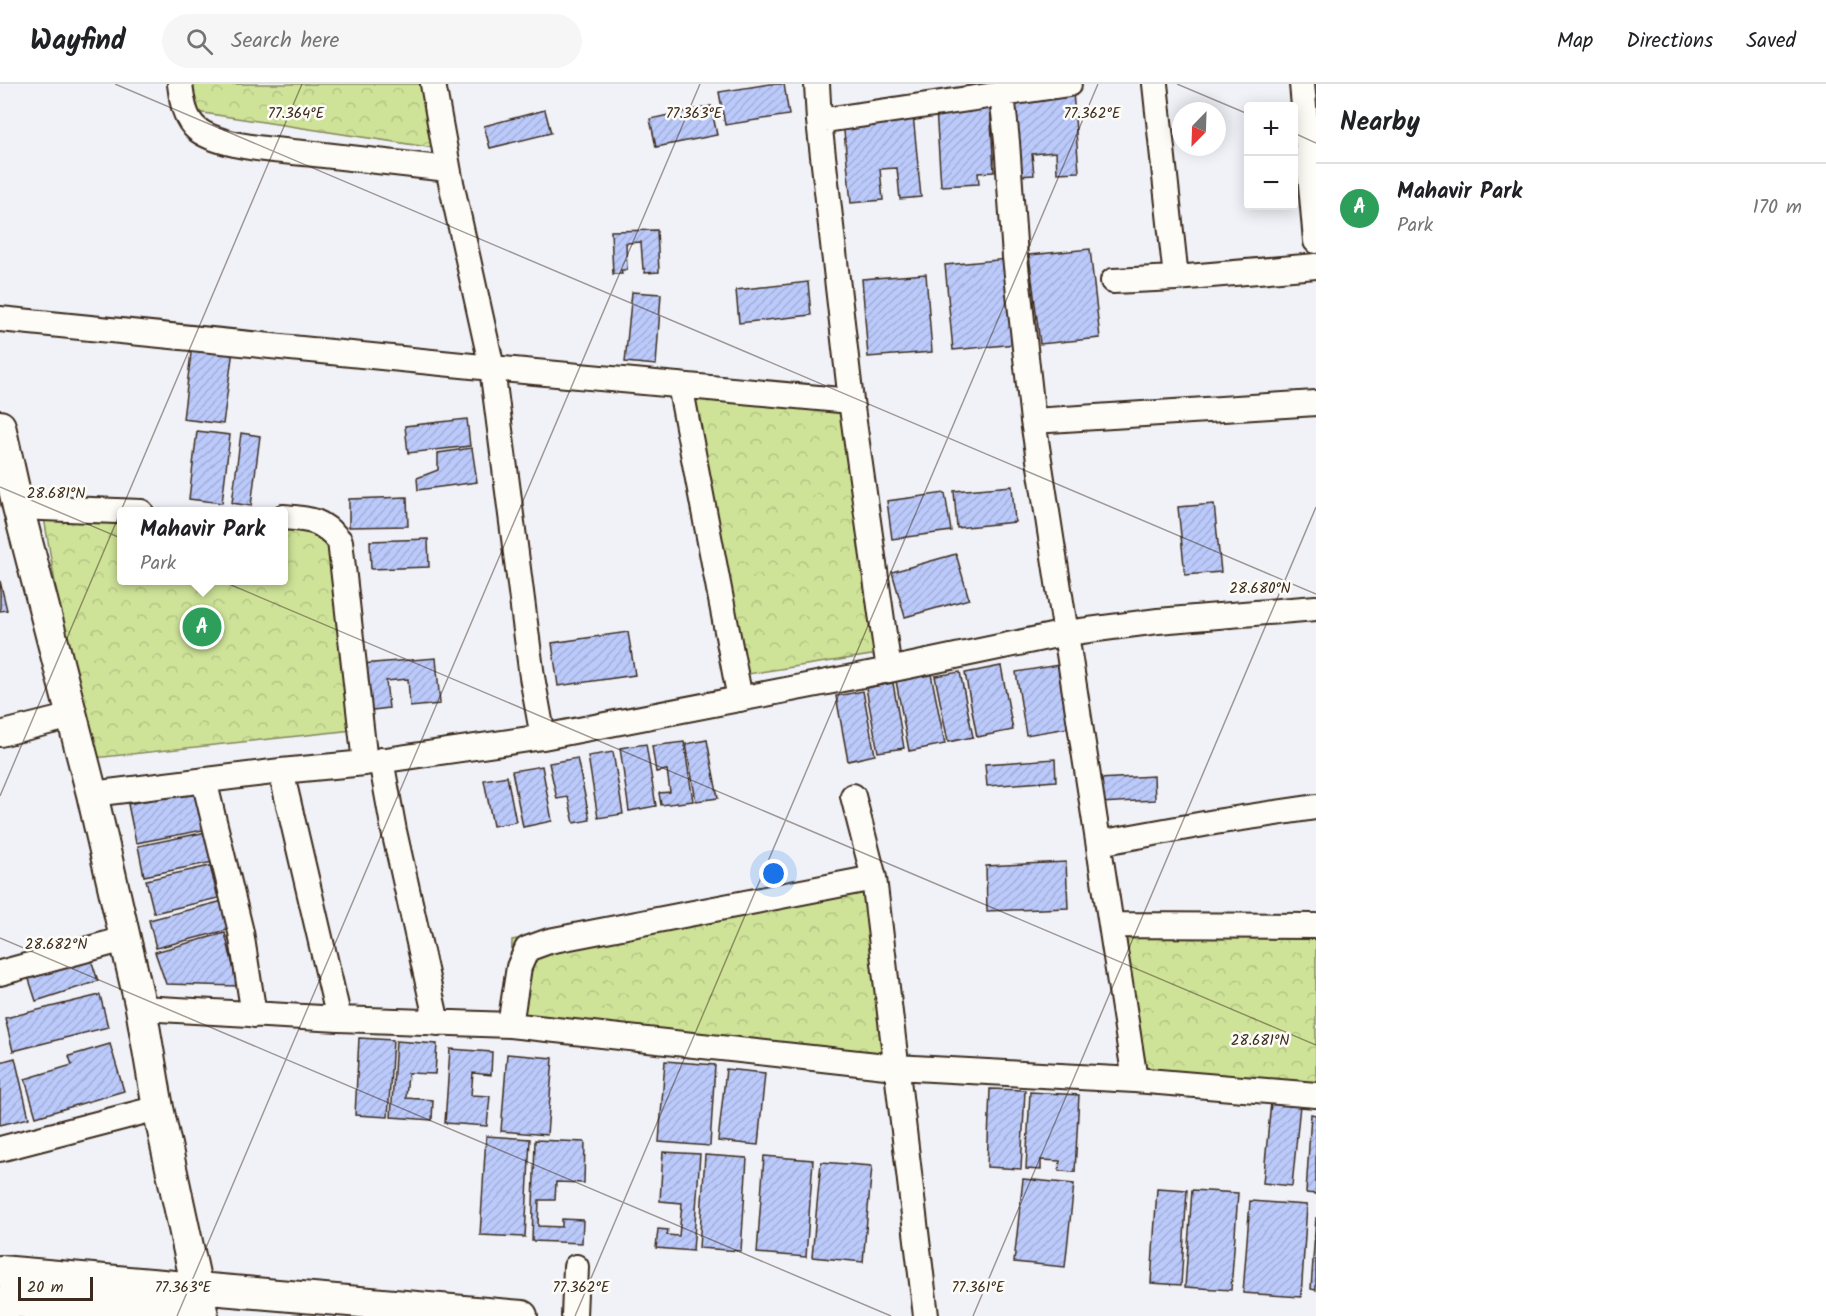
<!DOCTYPE html>
<meta charset="utf-8">
<style>
:root{--surface:#fff;--page:#f6f6f6;--text:#202124;--muted:#757577;--line:#e0e0e0;--accent:#3b2a1e}
body{margin:0;font-family:Kalam,sans-serif;background:var(--page);color:var(--text)}
.controls{position:absolute;right:18px;top:18px;display:grid;overflow:hidden;border-radius:6px;box-shadow:0 3px 15px #0003}
.controls button{width:54px;height:54px;display:grid;place-items:center;padding:0;border:0;border-bottom:2px solid var(--line);background:var(--surface);color:var(--text);font:30px sans-serif}
.compass{position:absolute;left:1172px;top:18px;width:54px;height:54px;border-radius:50%;background:var(--surface);box-shadow:0 3px 15px #0003;rotate:203deg}
.scale{position:absolute;left:18px;bottom:15px;width:75px;box-sizing:border-box;padding-left:6px;border:3px solid #3b2a1e;border-top:0;font-size:16px;line-height:21px;white-space:nowrap;color:#3b2a1e;-webkit-text-stroke:4px #fdfcf7;paint-order:stroke}
.you{position:absolute;left:774px;top:790px;width:21px;height:21px;margin:-15px;border:4px solid #fff;border-radius:50%;background:#1a73e8;box-shadow:0 0 0 9px #1a73e833}
.badge{display:grid;place-items:center;width:39px;height:39px;border-radius:50%;background:var(--accent);color:#fff;font-size:20px;font-weight:700}
.pin{position:absolute;translate:-50% -50%;border:3px solid #fff;box-shadow:0 2px 6px #0006}
.popup{position:absolute;left:117px;top:423px;width:171px;height:78px;box-sizing:border-box;display:grid;place-content:center;border-radius:6px;background:var(--surface);filter:drop-shadow(0 2px 4px #0005);font-size:20px;white-space:nowrap;color:var(--muted)}
.popup b{font-size:22px;color:var(--text)}
.popup::after{content:'';position:absolute;left:50%;top:100%;margin-left:-12px;border:12px solid transparent;border-top-color:var(--surface)}
.list{margin:0;padding:0;list-style:none}
h2{display:flex;justify-content:space-between;align-items:center;height:78px;margin:0;padding:0 24px;font-size:26px}
h2 small{font-size:20px;font-weight:400;color:var(--muted)}
.list li{display:grid;grid-template-columns:39px 1fr auto;gap:18px;align-items:center;box-sizing:border-box;height:90px;padding:0 24px;border-top:2px solid var(--line)}
.list b{display:block;font-size:22px;white-space:nowrap}
.list p{margin:0;font-size:20px;white-space:nowrap;color:var(--muted)}
.list em{font-size:20px;font-style:normal;color:var(--muted)}
.icon{flex:none;width:33px;height:33px;fill:none;stroke:currentColor;stroke-width:2;stroke-linecap:round;stroke-linejoin:round}
.map{position:relative;flex:none;width:1316px;height:1232px;overflow:hidden}
header{display:flex;align-items:center;gap:36px;box-sizing:border-box;height:84px;padding:0 30px;background:var(--surface);border-bottom:2px solid var(--line)}
header strong{font-size:28px}
nav{display:flex;gap:33px;margin-inline-start:auto;font-size:21px}
.search{width:420px;height:54px;background:var(--page);display:flex;align-items:center;gap:15px;box-sizing:border-box;padding:0 21px;border-radius:33px;color:var(--muted);font-size:22px}
main{display:flex}
aside{flex:1;background:var(--surface)}
.map>svg:first-child{display:block}
.forest{fill:url(#forest-crowns);stroke:#84865b;stroke-width:1.5}
.building{fill:url(#building-hatch);stroke:#3b2a1e;stroke-width:1.5}
.lines{fill:none;stroke-linecap:round;stroke-linejoin:round}
.minor-casing{stroke:#3b2a1e;stroke-width:28}
.tertiary-casing{stroke:#3b2a1e;stroke-width:34}
.minor{stroke:#fdfcf7;stroke-width:24}
.tertiary{stroke:#fdfcf7;stroke-width:30}
.ticks{fill:none;stroke:#3b2a1e;stroke-width:1.5;stroke-opacity:0.45}
.ticks-label{font-size:15px;text-anchor:middle;fill:#3b2a1e;stroke:#fdfcf7;stroke-width:5;stroke-linejoin:round;paint-order:stroke}
</style>
<header>
<strong>Wayfind</strong>
<div class="search"><svg class="icon" aria-label="search" viewBox="0 0 24 24"><circle cx="10" cy="10" r="6"/><path d="M15 15l6 6"/></svg>Search here</div>
<nav><a>Map</a><a>Directions</a><a>Saved</a></nav>
</header>
<main>
<div class="map">
<svg width="1316" height="1232" viewBox="0 0 1316 1232">
<defs>
<pattern id="forest-crowns" width="20" height="18" patternUnits="userSpaceOnUse" patternTransform="scale(1.5)"><rect width="20" height="18" fill="#cee398"/><path d="M2 6a3 3 0 1 1 6 0M12 15a3 3 0 1 1 6 0" fill="none" stroke="#b2c383"/></pattern>
<pattern id="building-hatch" width="6" height="6" patternUnits="userSpaceOnUse" patternTransform="scale(1.5)"><rect width="6" height="6" fill="#bbcafb"/><path d="M-1 1l2-2M0 6l6-6M5 7l2-2" fill="none" stroke="#a2aed7"/></pattern>
</defs>
<rect width="100%" height="100%" fill="#f0f2f8"/>
<filter id="ink" filterUnits="userSpaceOnUse"><feTurbulence type="fractalNoise" baseFrequency=".0167" numOctaves="2"/><feDisplacementMap in="SourceGraphic" scale="12" xChannelSelector="R" yChannelSelector="G"/><feConvolveMatrix kernelMatrix="1 2 1 2 8 2 1 2 1" color-interpolation-filters="sRGB"/></filter>
<g filter="url(#ink)">
<path class="forest" d="M175,0h252l14,65 -264,-40z
M679,311l164,16 35,243 -150,23z
M41,416l140,11 -60,1v68h162v-60l48,4 22,206 -268,29z
M874,794l21,189 -385,-42 2,-85z
M1316,846v154l-180,-12 -23,-138z"/>
<path class="building" d="M770,0h14l5,31 -64,10 -6,-33z
M1073,7l6,81 -22,1 -1,-21 -24,2 2,21 -15,1 -6,-80z
M990,21l4,67 -16,1 1,11 -38,2 -5,-77z
M711,22l6,29 -61,12 -6,-28z
M545,26l6,23 -61,15 -6,-22z
M913,30l8,83 -21,2 -3,-31 -17,1 3,31 -32,3 -8,-82z
M657,146l2,42 -14,1v-4h-2l-2,-27 -15,1 1,27h-6l1,4h-9l-2,-43z
M1090,165l10,89 -60,6 -11,-89z
M1008,175l8,85 -63,6 -8,-85z
M926,190l6,78 -64,5 -6,-78z
M808,198l3,33 -72,8 -3,-33z
M632,208l29,2 -5,71 -31,-3z
M192,261l41,5 -10,74 -40,-5z
M467,335l3,27 -62,7 -3,-27z
M197,347l33,4 -8,68 -33,-4z
M241,349l19,3 -9,70 -19,-3z
M472,364l5,34 -59,8 -1,-12 21,-8v-17z
M1012,402l3,36 -58,6 -3,-37z
M945,409l6,38 -59,8 -5,-38z
M407,413l1,29 -59,1v-28z
M1214,420l7,68 -36,3 -7,-68z
M428,455l1,28 -58,2 -1,-28z
M956,470l13,45 -64,18 -13,-45z
M0,497l7,29 -7,1z
M628,548l7,43 -77,11 -6,-43z
M436,574l4,46 -30,3 -2,-28 -22,2 3,27 -24,3 -4,-47z
M1058,581l10,63 -42,7 -10,-63z
M1001,582l12,64 -36,7 -12,-64z
M960,588l13,65 -25,5 -13,-66z
M931,590l14,70 -36,7 -13,-70z
M893,599l11,65 -26,4 -12,-64z
M863,607l12,64 -27,6 -12,-65z
M707,656l11,58 -22,3 -10,-57z
M684,658l9,59 -32,4 -2,-12 11,-1 -3,-22 -11,2 -4,-26z
M646,660l10,62 -27,5 -9,-63z
M613,668l10,62 -25,4 -10,-62z
M577,674l13,62 -16,3 -6,-26 -11,2 -8,-36z
M1055,675l1,22 -69,5 -2,-22z
M542,682l10,55 -29,6 -11,-56z
M507,692l9,46 -23,4 -9,-46z
M1154,692l1,24 -55,3 -2,-24z
M201,706l7,39 -72,14 -8,-39z
M207,748l6,30 -69,14 -6,-30z
M1066,778l2,46 -81,3 -1,-45z
M210,782l8,32 -64,15 -8,-33z
M223,817l8,28 -75,19 -7,-28z
M225,849l13,53 -72,-2 -11,-32z
M88,866l10,31 -62,20 -10,-31z
M100,911l8,32 -95,24 -8,-33z
M359,954l34,2 -5,77 -33,-2z
M396,957l41,3 -2,30 -27,-1 -2,25 27,2 -1,20 -41,-3z
M110,960l14,47 -88,26 -11,-38 47,-14 -3,-9z
M450,965l42,3 -1,23 -18,-2 -2,22 19,1 -3,30 -42,-3z
M507,970l46,4 -6,77 -46,-4z
M15,974l14,60 -29,7v-63z
M665,977l50,4 -5,81 -51,-4z
M726,985l39,4 -7,72 -40,-4z
M990,1005l35,1 -4,79 -34,-2z
M1030,1008l49,3 -4,77 -16,-1 1,-10 -19,-1v10l-15,-1z
M1271,1018l29,3 -8,81 -29,-3z
M1311,1030l5,1v79l-10,-1z
M486,1052l44,3 -5,98 -45,-2z
M535,1056l50,2 -1,41 -28,-1 -1,18h-16l-1,26 24,1v-8l21,1 -1,23 -50,-2z
M663,1068l37,2 -7,97 -37,-3 2,-19 10,1 -1,5 12,1 3,-33 -22,-2z
M705,1071l42,3 -6,93 -42,-3z
M764,1072l49,4 -7,97 -49,-4z
M821,1078l51,4 -9,96 -51,-5z
M1023,1095l51,5 -9,83 -51,-5z
M1157,1104l30,2 -6,95 -30,-2z
M1192,1106l46,3 -7,97 -46,-3z
M1250,1117l57,4 -6,92 -58,-4z
M1316,1133v73l-5,-1z"/>
<g class="lines">
<defs>
<path id="minor" d="M180,0c2,16 4,35 18,46 24,18 87,21 117,24 45,5 89,10 133,15
M433,0l17,94 42,190 40,309 11,60
M817,0l2,37 32,280 38,269
M1155,0l21,194
M1302,0l14,157
M1002,9l5,49 8,115 18,164 102,659
M819,37l250,-37
M1113,197l63,-3 140,-12
M0,235l492,49 359,33
M680,301l60,314
M1033,337l283,-18
M18,423l123,5
M283,433c27,2 38,2 57,24l25,222
M0,650l72,-18
M381,676l13,71 43,192
M281,687l58,248
M204,696l37,152 13,83
M92,710l189,-23 84,-8 178,-26 346,-67 177,-37 92,-12 158,-13
M853,712l21,82 52,438
M1099,759l116,-21 101,-15
M1112,841l204,1
M0,889l125,-34
M141,924l198,11 171,6 385,42 240,13 181,15
M510,941l9,-58 8,-18 22,-8 325,-63
M0,1065l158,-41
M574,1232l2,-49"/>
<path id="tertiary" d="M0,342l18,81 74,287 49,214 17,100 45,208
M0,1187l522,45
M0,1217l194,15"/>
</defs>
<use href="#minor" class="minor-casing"/>
<use href="#tertiary" class="tertiary-casing"/>
<use href="#minor" class="minor"/>
<use href="#tertiary" class="tertiary"/>
</g>
</g>
<path class="ticks" d="M115,0l1201,510M1177,0l71,30M1294,49l22,10M0,403l1316,558M0,712l302,-712M0,854l891,378M177,1232l523,-1232M575,1232l523,-1232M973,1232l343,-809"/>
<g class="ticks-label">
<text x="694" y="34">77.363°E</text>
<text x="1092" y="34">77.362°E</text>
<text x="296" y="34">77.364°E</text>
<text x="56" y="414">28.681°N</text>
<text x="1260" y="509">28.680°N</text>
<text x="56" y="865">28.682°N</text>
<text x="1260" y="961">28.681°N</text>
<text x="183" y="1208">77.363°E</text>
<text x="581" y="1208">77.362°E</text>
<text x="978" y="1208">77.361°E</text>
</g>
</svg>
<div class="controls">
<button>+</button>
<button>−</button>
</div>
<svg class="compass" viewBox="-18 -18 36 36"><path d="M0-13l5 13h-10z" fill="#e53935"/><path d="M0 13l5-13h-10z" fill="#757577"/></svg>
<div class="scale">20 m</div>
<div class="you"></div>
<div class="pin badge" style="left:202px;top:543px;background:#2e9e5b">A</div>
<div class="popup"><b>Mahavir Park</b>Park</div>
</div>
<aside>
<h2>Nearby<small></small></h2>
<ul class="list">
<li><span class="badge" style="background:#2e9e5b">A</span><div><b>Mahavir Park</b><p>Park</p></div><em>170 m</em></li>
</ul>
</aside>
</main>
